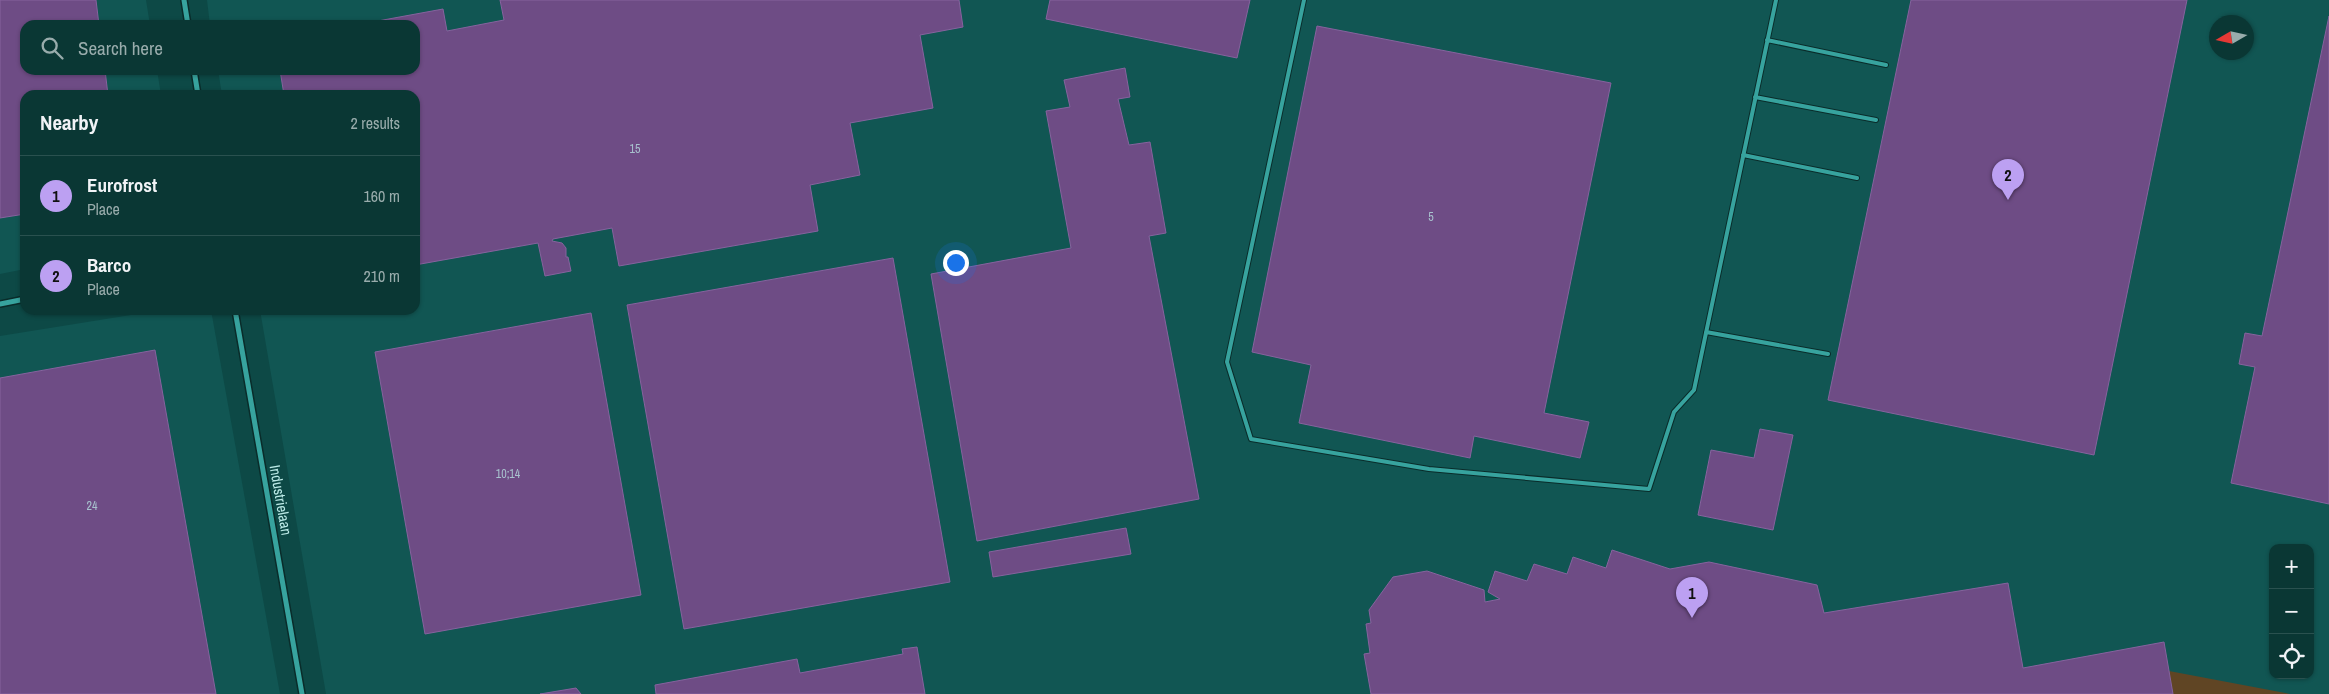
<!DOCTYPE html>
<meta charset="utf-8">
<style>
:root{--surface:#0a3734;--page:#133f3c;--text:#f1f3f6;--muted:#99acac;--line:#2a514f;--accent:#bca0f2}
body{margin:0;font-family:"Archivo Narrow",sans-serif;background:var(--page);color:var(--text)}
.controls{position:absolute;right:15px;bottom:15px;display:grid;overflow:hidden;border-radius:10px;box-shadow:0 1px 4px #0004}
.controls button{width:45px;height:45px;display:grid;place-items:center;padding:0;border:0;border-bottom:1px solid var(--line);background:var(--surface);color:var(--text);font:25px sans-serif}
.compass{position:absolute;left:2209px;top:15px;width:45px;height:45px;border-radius:50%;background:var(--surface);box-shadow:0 1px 4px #0004;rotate:261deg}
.you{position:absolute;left:955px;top:262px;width:18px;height:18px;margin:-12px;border:4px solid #fff;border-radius:50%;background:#1a73e8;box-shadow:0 0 0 8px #1a73e833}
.badge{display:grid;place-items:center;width:32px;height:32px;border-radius:50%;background:var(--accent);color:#111;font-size:16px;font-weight:700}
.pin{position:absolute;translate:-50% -41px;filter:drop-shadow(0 1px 2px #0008)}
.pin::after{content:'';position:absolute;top:26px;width:18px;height:15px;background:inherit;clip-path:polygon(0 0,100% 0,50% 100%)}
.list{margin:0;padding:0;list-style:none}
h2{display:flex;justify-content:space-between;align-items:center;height:65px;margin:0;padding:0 20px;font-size:21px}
h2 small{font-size:16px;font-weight:400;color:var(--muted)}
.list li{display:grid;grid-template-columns:32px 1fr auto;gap:15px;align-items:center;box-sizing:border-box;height:80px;padding:0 20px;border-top:1px solid var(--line)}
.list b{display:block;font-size:19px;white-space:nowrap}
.list p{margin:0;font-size:16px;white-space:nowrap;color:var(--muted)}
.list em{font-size:16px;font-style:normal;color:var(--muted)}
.icon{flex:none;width:28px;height:28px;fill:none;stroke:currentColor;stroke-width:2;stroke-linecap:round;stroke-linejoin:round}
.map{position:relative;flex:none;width:2329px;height:694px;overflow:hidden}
.search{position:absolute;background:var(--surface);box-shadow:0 1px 4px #0004;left:20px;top:20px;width:400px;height:55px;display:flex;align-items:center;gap:12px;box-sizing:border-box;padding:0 18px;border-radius:15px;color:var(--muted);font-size:19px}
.panel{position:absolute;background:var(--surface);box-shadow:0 1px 4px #0004;left:20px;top:90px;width:400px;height:225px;border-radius:15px}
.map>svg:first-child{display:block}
.built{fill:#115653;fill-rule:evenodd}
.green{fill:#604524}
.building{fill:#6e4c85;stroke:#86639e}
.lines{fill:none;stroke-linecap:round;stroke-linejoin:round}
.service-casing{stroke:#0a2c2a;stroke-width:6}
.minor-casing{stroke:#0a2c2a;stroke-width:8}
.service{stroke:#37a39e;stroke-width:4}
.minor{stroke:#37a39e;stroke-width:5}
.labels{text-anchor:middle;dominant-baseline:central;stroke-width:4.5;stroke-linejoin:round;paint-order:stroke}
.number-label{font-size:12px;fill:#a8c2ce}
.street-label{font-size:15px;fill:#bbe9e6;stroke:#0d4946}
</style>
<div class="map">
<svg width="2329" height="694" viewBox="0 0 2329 694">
<rect width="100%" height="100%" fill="#0d4946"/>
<path class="built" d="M0,0h146l4,25h-125v45h132l4,25h-136v174l-25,5z
M207,0h2122v694h-2003l-66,-384h155v-215h-193l-4,-25h197v-45h-205zM2216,22h30v30h-30zM2273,548h37v127h-37z
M162,310h49l69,384h-280v-358z"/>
<path class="green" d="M2169,671l121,23h-117z"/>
<path class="building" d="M0,0h96l3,25h-74v45h80l3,25h-83v119l-25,4z
M500,0h459l4,27 -43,8 13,73 -83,15 10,52 -50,10 8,46 -199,35 -7,-38 -59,11 -1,2 10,2 4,5v9h2l3,14 -26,5 -7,-33 -123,22v-170h-131l-4,-25h135v-45h-59l87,-16 4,22 57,-11z
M1050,0h200l-13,58 -191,-39z
M1911,0h276l-93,455 -266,-55z
M2329,16v488l-98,-21 24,-116 -16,-3 6,-31 17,3z
M1317,26l294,57 -67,330 45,9 -9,36 -106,-22 -4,22 -171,-35 12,-58 -59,-13z
M1125,68l5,29 -12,2 11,46 21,-3 16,91 -17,3 50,263 -222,42 -46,-267 140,-26 -25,-137 24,-4 -6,-27z
M893,258l57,324 -266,47 -57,-324z
M591,313l50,282 -216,39 -50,-282z
M155,350l61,344h-216v-316z
M1760,429l33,6 -20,95 -75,-15 13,-65 43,8z
M1126,528l5,26 -138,23 -4,-25z
M1612,550l58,19 39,-7 108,23 7,28 184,-30 15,85 141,-26 9,52h-802l-7,-40 6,-1 -4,-29 5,-1 -2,-13 24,-33 34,-6 57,19 1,12 15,-3 -12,-7 7,-21 32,10 7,-17 33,10 6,-17 33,11z
M917,647l8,47h-269l-1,-9 142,-26 3,14 103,-19 -1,-5z
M576,688l5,6h-41z"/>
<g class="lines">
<defs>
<path id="service" d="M1304,0l-77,362 24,77 178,30 220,20 25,-77 20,-22 82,-390
M1767,40l119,25
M1755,97l121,23
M1743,155l114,23
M1706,332l122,22"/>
<path id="minor" d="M184,0l4,25
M194,70l4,25
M0,304l25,-5
M235,310l67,384"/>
</defs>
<use href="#service" class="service-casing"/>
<use href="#minor" class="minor-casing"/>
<use href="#service" class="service"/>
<use href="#minor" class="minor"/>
</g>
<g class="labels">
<g class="number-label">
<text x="635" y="149">15</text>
<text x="1431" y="217">5</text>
<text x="508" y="474">10;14</text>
<text x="92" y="506">24</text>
</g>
<g class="street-label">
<text transform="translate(281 500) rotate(80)">Industrielaan</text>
</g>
</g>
</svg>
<div class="controls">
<button>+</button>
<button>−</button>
<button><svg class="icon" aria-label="locate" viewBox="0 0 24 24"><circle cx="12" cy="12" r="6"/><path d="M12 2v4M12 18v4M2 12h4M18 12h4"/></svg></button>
</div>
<svg class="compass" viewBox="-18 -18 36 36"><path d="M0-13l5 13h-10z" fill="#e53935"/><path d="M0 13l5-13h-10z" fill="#99acac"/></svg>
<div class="you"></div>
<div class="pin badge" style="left:1692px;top:618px">1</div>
<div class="pin badge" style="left:2008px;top:200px">2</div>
<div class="search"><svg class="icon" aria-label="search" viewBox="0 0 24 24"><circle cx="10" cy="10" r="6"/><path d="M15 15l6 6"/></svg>Search here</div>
<section class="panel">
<h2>Nearby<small>2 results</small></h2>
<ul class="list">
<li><span class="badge">1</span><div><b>Eurofrost</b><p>Place</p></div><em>160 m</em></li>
<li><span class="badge">2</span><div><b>Barco</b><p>Place</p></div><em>210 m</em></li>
</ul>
</section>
</div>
